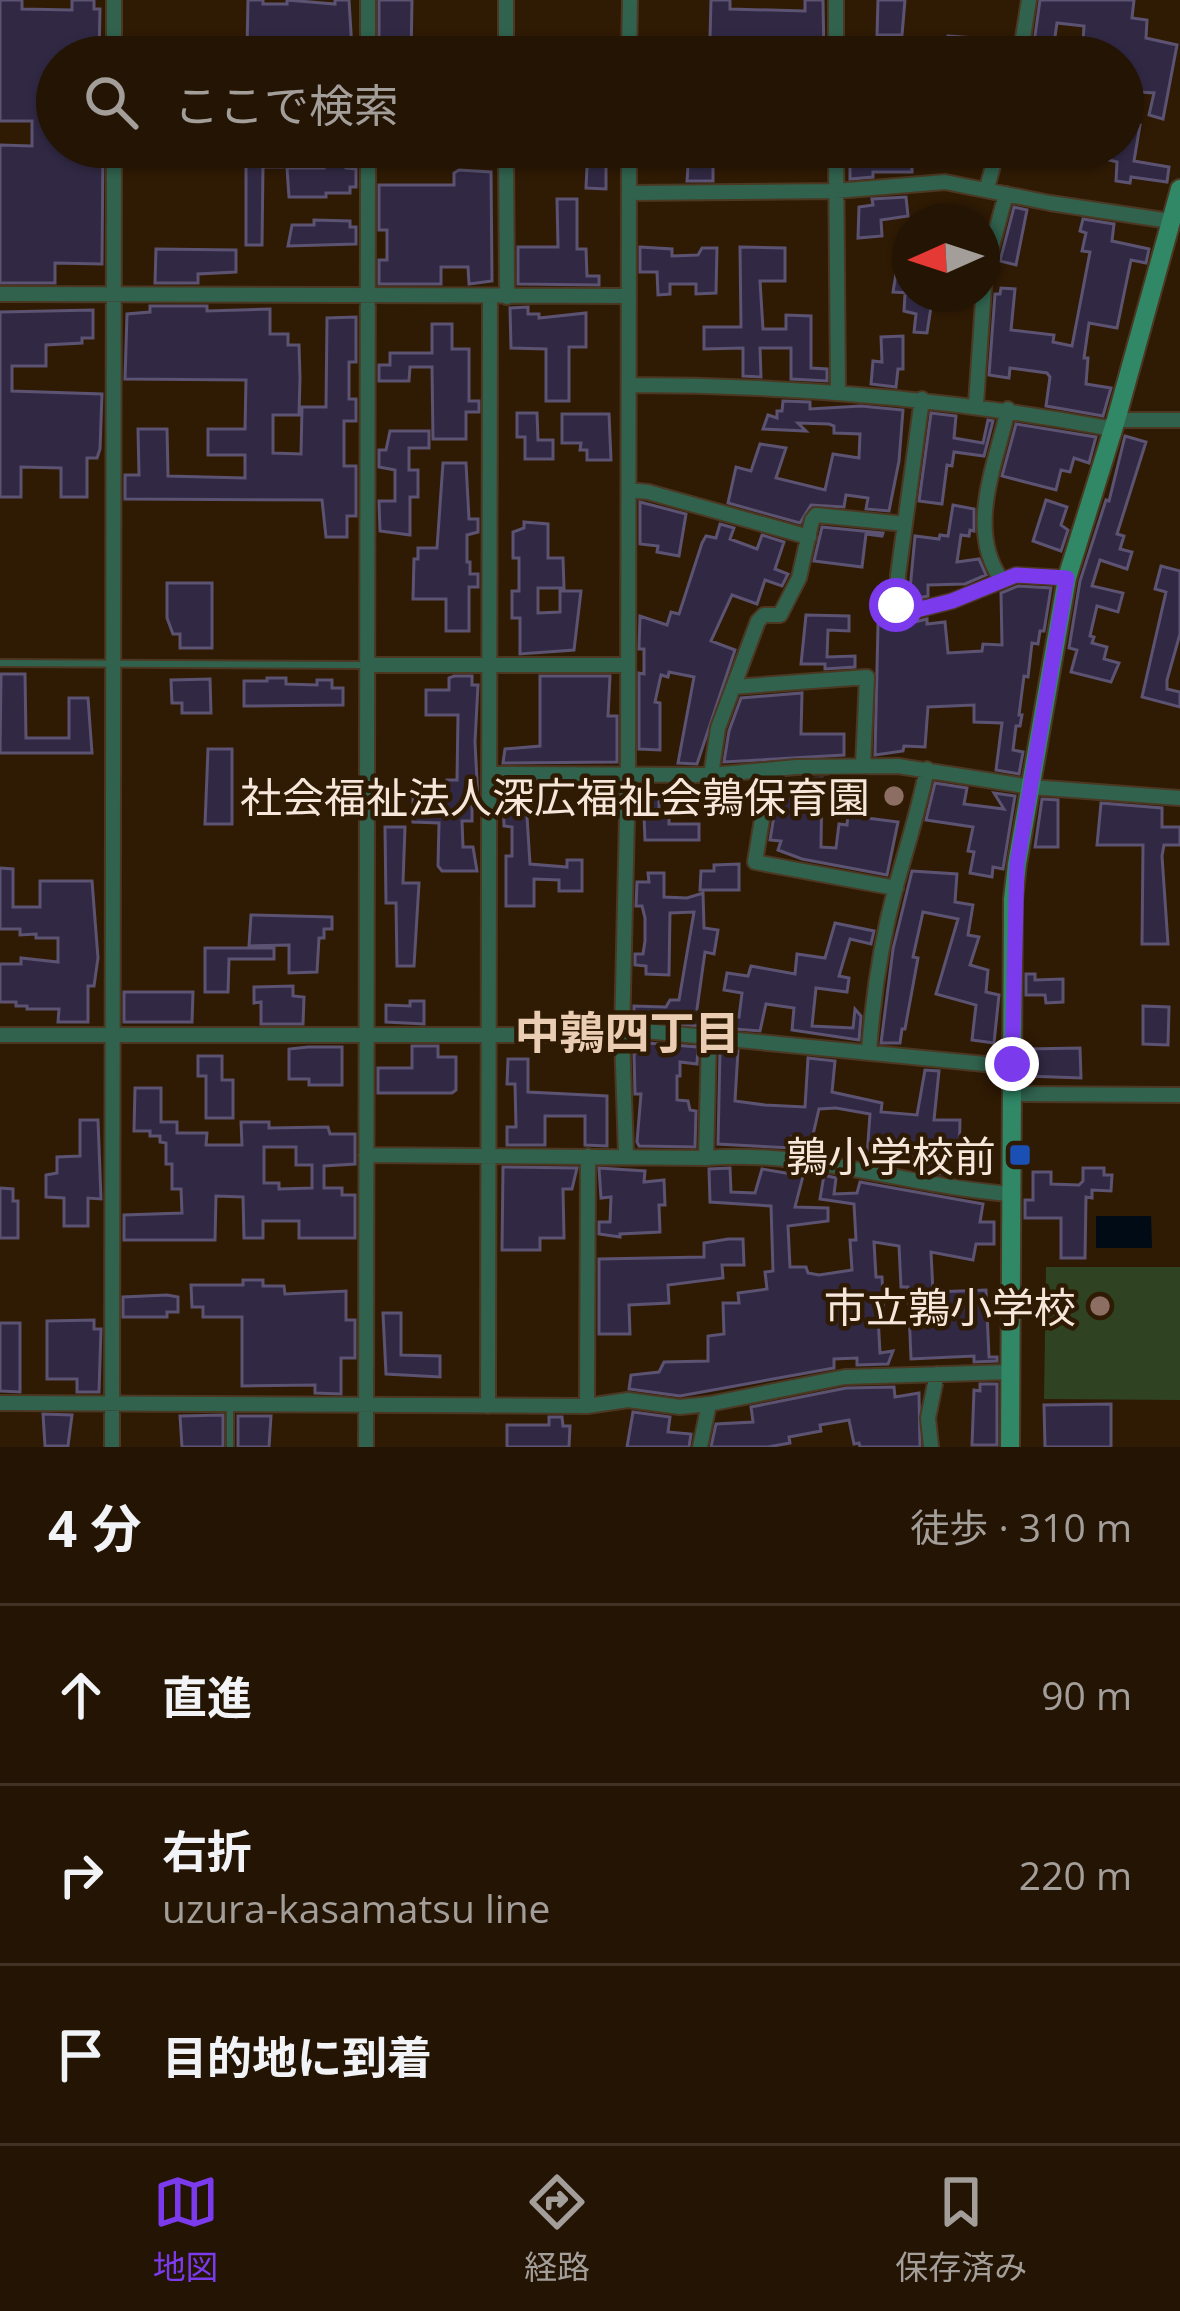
<!DOCTYPE html>
<html lang="ja">
<meta charset="utf-8">
<style>
:root{--surface:#231403;--page:#2b1d0d;--text:#f1f3f6;--muted:#a39e9a;--line:#403325;--accent:#7c3aed}
body{margin:0;font-family:"Open Sans","Noto Sans JP",sans-serif;background:var(--page);color:var(--text)}
.compass{position:absolute;left:892px;top:204px;width:108px;height:108px;border-radius:50%;background:var(--surface);box-shadow:0 3px 9px #0004;rotate:267deg}
.stop{position:absolute;width:36px;height:36px;margin:-27px;border:9px solid #7c3aed;border-radius:50%;background:#fff}
.stop.end{background:#7c3aed;border-color:#fff;box-shadow:0 3px 12px #0008}
.list{margin:0;padding:0;list-style:none}
h2{display:flex;justify-content:space-between;align-items:center;height:156px;margin:0;padding:0 48px;font-size:51px}
h2 small{font-size:39px;font-weight:400;color:var(--muted)}
.list li{display:grid;grid-template-columns:78px 1fr auto;gap:36px;align-items:center;box-sizing:border-box;height:180px;padding:0 48px;border-top:3px solid var(--line)}
.list b{display:block;font-size:45px;white-space:nowrap}
.list p{margin:0;font-size:39px;white-space:nowrap;color:var(--muted)}
.list em{font-size:39px;font-style:normal;color:var(--muted)}
.icon{flex:none;width:66px;height:66px;fill:none;stroke:currentColor;stroke-width:2;stroke-linecap:round;stroke-linejoin:round}
.map{position:relative;flex:none;width:1180px;height:1447px;overflow:hidden}
.search{position:absolute;background:var(--surface);box-shadow:0 3px 9px #0004;left:36px;right:36px;top:36px;height:132px;display:flex;align-items:center;gap:30px;box-sizing:border-box;padding:0 42px;border-radius:66px;color:var(--muted);font-size:45px}
.sheet{height:696px;background:var(--surface)}
nav{display:flex;justify-content:space-around;align-items:center;box-sizing:border-box;height:168px;border-top:3px solid var(--line);background:var(--surface);font-size:33px;color:var(--muted)}
nav a{display:grid;justify-items:center;gap:6px}
nav .on{color:var(--accent)}
.map>svg:first-child{display:block}
.green{fill:#2f4222}
.water{fill:#000b16}
.building{fill:#312944;stroke:#5b5371;stroke-width:3;fill-rule:evenodd}
.lines{fill:none;stroke-linecap:round;stroke-linejoin:round}
.lane-casing{stroke:#4b3722;stroke-width:10}
.street-casing{stroke:#4b3722;stroke-width:18}
.secondary-casing{stroke:#4b3722;stroke-width:22}
.lane{stroke:#30624e;stroke-width:6}
.street{stroke:#30624e;stroke-width:14}
.secondary{stroke:#308867;stroke-width:18}
.route{stroke:#7c3aed;stroke-width:15}
.education-dot{fill:#8d6e63;stroke:#2f1a04;stroke-width:4.5}
.transit-dot{fill:#1a4fb4;stroke:#2f1a04;stroke-width:4.5}
.labels{text-anchor:middle;dominant-baseline:central;stroke-width:9;stroke-linejoin:round;paint-order:stroke}
.poi-label{font-size:42px;fill:#f6e7da;stroke:#2f1a04;text-anchor:end}
.neighbourhood-label{font-size:45px;font-weight:bold;fill:#eacdb3;stroke:#2f1a04}
</style>
<div class="map">
<svg width="1180" height="1447" viewBox="0 0 1180 1447">
<rect width="100%" height="100%" fill="#2f1a04"/>
<path class="green" d="M1046,1267h134v133l-136,-1z"/>
<path class="water" d="M1096,1216h55l1,32h-56z"/>
<path class="building" d="M0,0h22v9l50,1v-10h22v9h6l-1,48h-42l-6,50h5l1,40 46,2 -1,115 -47,-1v20h-55v-138l32,1v-25h-32z
M248,0h15v4h24v-4l48,4v-4h14l3,49 -105,-1z
M379,0h33l-1,57h-17v-10h-15z
M711,0h19v9l75,2v-11h18l1,57h-24v-19h-33l-1,18 -21,1v-18l-35,-1z
M878,0h27l-3,35h-25z
M1040,0h94l-2,18 15,2 -1,18 31,7 -14,74 -14,-4 5,-22 -31,-2v-34h-41l2,-31 -27,-3 -5,34h-20z
M948,36l41,3 -1,16 -43,1z
M1123,122l17,3 -6,36 35,6 -2,15 -36,-5 -1,6 -14,-2 1,-19 -8,-2 2,-13h12z
M246,147h36l1,20h-20l-1,78h-16z
M324,147h22v21l10,1v18h-6v6h-24v4h-37l-2,-29h37z
M588,147h18v42l-20,-1z
M649,147l64,1v33h-26l1,-15h-38z
M850,147h80v17h-18v8h-39v5l-23,2z
M459,170l32,2 1,109 -23,3 -1,-17h-27v17h-62v-24h8v-30h-8v-45h75v-12z
M906,197l2,19 -27,4 1,16 -24,2 1,-31 14,-2 -1,-6z
M557,199h20v50h9l1,27h12v9l-81,-1v-37h40z
M1014,207l13,3 -11,55 -16,-4z
M1083,219l31,5 -2,17 37,8 -3,14 -15,-3 -14,68 -28,-5 -5,35h4l-2,26 25,4 -8,28 -57,-10 4,-29 -3,-4 -37,-5 -1,10 -20,-3 6,-81h5l1,-6 14,1 -4,41 43,5 -1,7 19,4 18,-94 -8,-1 4,-18 -6,-2z
M314,220l36,1v6h6v17l-68,2 4,-21h22z
M903,231l7,1v61l-17,-1z
M640,247l32,2v7l26,-1 4,-7h15l-1,45 -20,1v-10h-26v10l-12,1 -1,-23h-17z
M740,247l45,1v33h-25l3,48h23v-14l25,1v52l16,1v12l-36,-2v-31h-31l1,29 -18,-1v-28l-39,1v-22h37z
M156,249l80,1v22l-38,2v9h-43z
M905,294h28l-6,39 -13,-1 2,-18 -12,-3z
M150,306h57v5l63,-2v25h18v11h11l1,33 -1,37h-26v38l28,1 1,-47h24l1,-89 29,-1v45h-7v37h7v22h-12v45h12v50h-9v21h-21l-4,-37 -197,-1v-24h14l-1,-46h29l1,47 77,2v-23h-37v-26h37l1,-49 -121,-1 2,-65 23,-2z
M528,307v7h11v4l47,-5v34h-17v54h-23v-52l-35,-1 -1,-40z
M93,310v28h-11v5l-36,2v21h-34v25l90,3 -2,55 -3,9h-10v39h-26v-29l-40,-1v30h-21v-185z
M432,324h20v25h17v52h10v11h-13v27h-33l-1,-72h-22l-1,14h-30v-16h11v-12h42z
M903,336v33h-5l-2,18 -25,-3 2,-23 9,1 -1,-25z
M783,401l27,1v7l51,-3 42,4 -4,51 -10,50 -23,-2 2,-11 -22,-3 -2,12 -33,-2 -11,18 -72,-20 8,-36 15,4 9,-27 26,4 -10,30 49,12 8,-36 26,4 1,-24 -26,-1v-7l-5,-2 -31,-1 8,8 -43,-2 5,-14 9,3v-7h5z
M517,413h20l1,27h15v19h-28v-22h-8z
M931,413l25,3 -2,22 29,5 5,-23 5,1 -9,35 -30,-4 -2,14 -5,-1 -5,39 -23,-3z
M562,414h47l2,46h-24v-10h-7l1,-7h-19z
M1016,424l80,13 -7,26 -15,-5 -4,14 -9,-2 -5,20 -54,-14z
M390,431h39v17h-20v22h9v27h-8v38l-30,-4 -1,-30h16v-31l-16,-3v-17h7z
M1125,436l21,6 -29,92 7,2 -4,13 12,3 -5,17 -27,-9 -8,26 31,7 -5,19 -21,-6 -7,30 4,1 -2,6 15,4 -3,12 15,4 -8,19 -40,-10 6,-22 -8,-2 11,-67 26,-81 3,1z
M443,463h23l3,56h9v13l-11,3v27h3v12h8v13h-9v44h-23v-32h-33l1,-40h4v-11h19z
M1046,500l21,7 -6,18 7,5 -7,21 -28,-10z
M640,502l46,12 -7,42 -22,-4 1,-6 -18,-2z
M953,505l21,4v22l-4,-1 -1,6 -8,-1 -4,27 22,-3 7,16 -21,9 -37,1v11l-19,4 6,-64 24,3 1,-4 8,1z
M524,522l24,2v34h15l1,30h-26v25l22,-1v-21h21l-7,59 -54,4v-36h-8v-27h7v-33h-6v-26l11,-4z
M720,524l14,4 -4,11 27,10 5,-14 22,7 -9,27 13,5 -6,12 -17,-6 -8,24 -25,-9 -21,46 24,9 -38,114 -19,-1 16,-86 -25,-5 -1,5 -7,-2 -6,27 5,1v47l-21,-1v-76l5,1v-25h-5l1,-33 27,9 4,-13 8,2 23,-71 4,-7 10,2z
M822,527l61,6 -1,3 -16,-2 -4,33 -48,-6z
M1161,566l19,5v63l-13,46v9l13,3v15l-38,-10 24,-105 -11,-3z
M167,583h45v65h-32v-14h-7l-6,-16z
M1018,586l33,2 -7,43h-4l-2,13 -6,-1 -4,34 -4,-1 -5,39h3l-2,11h-4l-3,24 10,2 -4,22 -23,-4 6,-47 -28,-1v-17l-46,2 -3,40 -21,-1 -1,5 -28,4 3,-130 10,-4 11,5 28,-7v5l18,-2 3,31 34,-2 1,-7 19,1 -1,-52z
M806,615l43,1v15l-21,-1 -1,27 28,-1v11l-30,2v-5h-24z
M1,674h24l1,64h43v-40h19l4,55h-92z
M454,676h18v9h6l-3,57 3,58h-6v21h-10l1,26h10l4,24h-35l-4,-5 1,-43 -26,-1v-39l34,1v-4h10l1,-65h-32v-25h23v-12z
M540,676h70l-2,40h9v46l-114,1 2,-14 35,-3z
M267,678h19v6l31,1v-5h15v8h11v17l-99,1v-25h23z
M210,679l1,34h-29v-10h-10l-1,-23z
M802,693l-1,41h43v21l-120,7 5,-31 12,-33z
M208,749h24v75h-27z
M822,778l-1,69 15,1 3,-24 8,1 2,-22 11,1 -1,13 39,5 -11,53 -85,-16 -24,-9 3,-9 -11,-1 10,-60z
M935,783l32,5 -3,16 40,5 -10,-16 21,3 -12,73 -10,-2 -1,10 -22,-4 4,-21 -6,-1 5,-24 -47,-7z
M503,793h20l3,7 4,64 37,3v-7h15v31h-23v-11l-25,-1v27h-28v-50h6v-29l-8,-1z
M643,793h16v21l10,1v9h30v16h-54z
M1042,799l16,1v47h-23z
M1101,803l61,5v19h18v18h-16l-2,11 6,88h-26l1,-99h-46z
M385,827h20l-2,56h16l-5,83h-17l-1,-63h-10z
M739,864v26h-39l1,-19h13v-6z
M0,868l13,1v38h27v-26h52l6,77 -4,28h-6v36h-30l1,-13h-32v-3h-11v-4h-16v-38h21v-6l37,4v-24h-22v-4l-16,1v-6h-20z
M912,871l45,3 -2,28 18,3 -5,30 11,2 -9,28 18,5 -2,22 13,3 -5,48 -22,-3 4,-35 -40,-11 22,-75 -35,-7 -10,45 5,1 -13,71h-3l-2,14h-19l12,-94z
M648,873h16v24l23,1 16,-5 1,35 14,2 -4,24 -9,-2 -8,57 3,3 39,5 3,-24 -18,-3 3,-17 21,3 3,-10 44,8 2,-20 28,4 10,-35 39,8 -3,13 -21,-5 -11,37 10,2 -2,14 -31,-4 -4,38 41,2 2,-19 6,7 -2,24 -67,-10 2,-22 -28,-4 -6,27 -126,-10v-15l32,1 4,-7h9l15,-88 -24,1 -1,62 -23,-1v-8l-11,-1v-11h8l2,-13v-23l-3,-12h-6l1,-24h12z
M251,915l81,2v12h-8v9h-5l-2,34 -28,1v-28l-40,1z
M205,948h69v11h-45l-1,33h-23z
M1026,974h9v6l28,-1v23l-17,1 -1,-8h-19z
M293,986v10l11,1 -1,27h-42v-22l-7,1v-16z
M124,992h69l-1,30h-68z
M410,1001h14v23l-38,-2v-17l24,1z
M1143,1006l26,1 -1,38 -25,-1z
M647,1043l51,4 -1,17 -17,-2v14h-3v24l11,1 2,9 6,1 -1,36 -56,-1 -2,-4 4,-48h-6l-1,-41h12z
M412,1046h26v11h18v33l-4,3h-74v-25h34z
M308,1047h34v38h-33v-6h-20v-30z
M1080,1048l1,30 -55,-2v-27z
M720,1050l18,1 -3,50 30,4 40,2 3,-49 27,3 -3,31 50,11 -1,9 36,3 8,-45 14,1 -5,49h26l-1,39h-17v15l-18,-3v-14l-57,-1 3,-42 -34,-6 -17,1 -7,30 -20,-2v11l-74,-4z
M198,1056h24v24h11v38h-27v-42h-8z
M508,1059h20v33l79,4v50l-22,-1v-29h-40v29h-38v-18h9l-1,-43h-8z
M135,1088h26v34h16v11h30l-1,12h36l-1,-23h28v6l59,-1 2,7h25v30l-31,2v22h18v7h13v43h-56v-17h-36v17h-19l-1,-41 -27,-1 -1,44h-91v-25l58,-2 -1,-24h-9v-25h-6v-21l-6,-1v-6h-10v-5h-16zM264,1147h32v18h16v23l-33,1v-6h-15z
M80,1120h18l3,79 -13,-1v28h-24v-28l-18,-1v-22l11,-2v-16l23,-1z
M503,1167l74,1 -5,21h-9l1,49h-24v12h-38z
M599,1168l46,3 -1,11 20,-2 1,25h-6l1,27 -40,2v3l-21,-3v-12h11l1,-25 -10,1z
M730,1168l1,24 24,1 7,-24 41,7 -8,31 33,1v13l-40,5 2,41h16l2,6 11,2 33,-5 -2,-30h6l-2,-36 -34,-5 4,-24 12,3 -2,16 23,-1 3,-11 123,22 -3,18h14v22h-18l-3,16 -42,-8 2,40 53,-2 3,67h8v4l-23,1v-6l-63,3 -3,-72h-7l-2,-41 -25,-4 2,35h6l2,39h-6l2,37 13,-2 -5,13 -31,1v-7l-23,1v9l-154,28 -51,-7 2,-14 28,-3 5,-10 44,-1v-25l16,-2 -1,-31h16l-1,-10 29,-4 -2,-17 8,-1 -2,-65 -61,-4 -1,-33z
M1083,1168h21v7h8l-1,16 -19,-1v8l-6,-1 -1,61h-24v-40h-36v-18h8v-28h18v12l28,1 4,-4z
M0,1188l13,1v12h5v37h-18z
M728,1239h15l1,26h-22l1,13 -55,7 1,18 -40,2 1,29h-31v-75l105,-2v-14z
M243,1280h20v6h21l1,8 61,-3v29h9v38h-14v36l-26,-1v-8l-73,1v-69h-39v-10h-11l-1,-22h52z
M167,1295l11,2v15h-11v5h-44v-20z
M383,1313h18v42l39,1v21l-54,-3z
M94,1320v9h7l-2,63h-22v-13h-30v-58z
M0,1323h20v69l-20,-1z
M980,1384h17v61h-25l2,-55 6,1z
M894,1387l1,10 24,-4 1,54h-60l-1,-4 -5,1 -5,-24 -29,5 1,6 -32,6 1,6 -22,4h-57l5,-23 37,-2 -2,-15 95,-19z
M1111,1404v43h-66l-1,-42z
M633,1412l37,5 -2,15 23,2 -2,13h-62z
M43,1414l29,1 -4,31h-23z
M223,1415v32h-41l-2,-31z
M238,1416h33l-2,31h-31z
M549,1417h13l1,9h7l-1,21h-62v-22h42z"/>
<g class="lines">
<defs>
<path id="lane" d="M0,663l364,2
M230,1447v-43"/>
<path id="street" d="M506,0v57
M114,57v-57
M368,57v-57
M629,57l1,-57
M836,57v-57
M1020,57l9,-57
M506,147l1,150
M836,147l2,244
M987,188l11,-41
M630,193l206,-2 109,-9 105,21 120,18
M0,294l629,2
M630,385c162,0 319,14 478,43l8,-8h64
M922,399l-24,176 -1,40 55,-14 64,-26 51,3
M976,404l9,-132 21,-78
M629,490l19,2 161,45
M1001,579c-35,-50 -5,-115 7,-170
M368,665h260
M733,687l134,-10 -4,89
M770,770l-15,92 141,26
M489,774l222,1 85,-8 102,-1 133,21 149,11
M711,775l7,-47 40,-107 6,-6h16l19,-37 13,-58 4,-5 89,9
M0,1035h622l23,-4 350,34 17,-2
M709,1037l-3,121c102,-9 204,29 306,36
M869,1051c4,-55 13,-113 27,-165 11,-40 23,-77 31,-117
M1013,1094l167,1
M626,1154l-4,-119 6,-261 1,-627
M366,1155l340,3
M0,1403l587,3 41,-6 52,7 29,-3 136,-27 166,-5
M488,1406l2,-1109
M587,1406l1,-250
M112,1447l2,-1300
M366,1447l2,-1300
M700,1447l9,-43
M931,1447l-3,-29 9,-44"/>
<path id="secondary" d="M1010,1447l3,-548 4,-35 50,-286 49,-158 64,-231"/>
</defs>
<use href="#lane" class="lane-casing"/>
<use href="#street" class="street-casing"/>
<use href="#secondary" class="secondary-casing"/>
<use href="#lane" class="lane"/>
<use href="#street" class="street"/>
<use href="#secondary" class="secondary"/>
</g>
<g class="lines">
<path class="route" d="M896,605l1,10 55,-14 64,-26 51,3 -50,286 -5,200"/>
</g>
<g class="education-dot">
<circle cx="894" cy="796" r="12"/>
<circle cx="1100" cy="1306" r="12"/>
</g>
<rect class="transit-dot" x="1008" y="1143" width="24" height="24" rx="6"/>
<g class="labels">
<g class="poi-label">
<text x="870" y="796">社会福祉法人深広福祉会鶉保育園</text>
<text x="996" y="1155">鶉小学校前</text>
<text x="1076" y="1306">市立鶉小学校</text>
</g>
<g class="neighbourhood-label">
<text x="627" y="1031">中鶉四丁目</text>
</g>
</g>
</svg>
<svg class="compass" viewBox="-18 -18 36 36"><path d="M0-13l5 13h-10z" fill="#e53935"/><path d="M0 13l5-13h-10z" fill="#a39e9a"/></svg>
<div class="stop" style="left:896px;top:605px"></div>
<div class="stop end" style="left:1012px;top:1064px"></div>
<div class="search"><svg class="icon" aria-label="search" viewBox="0 0 24 24"><circle cx="10" cy="10" r="6"/><path d="M15 15l6 6"/></svg>ここで検索</div>
</div>
<section class="sheet">
<h2>4 分<small>徒歩 · 310 m</small></h2>
<ul class="list">
<li><svg class="icon" aria-label="ahead" viewBox="0 0 24 24"><path d="M12 20V5M6 11l6-6 6 6"/></svg><div><b>直進</b></div><em>90 m</em></li>
<li><svg class="icon" aria-label="right" viewBox="0 0 24 24"><path d="M7 20v-9h11M14 6l5 5-5 5"/></svg><div><b>右折</b><p>uzura-kasamatsu line</p></div><em>220 m</em></li>
<li><svg class="icon" aria-label="arrive" viewBox="0 0 24 24"><path d="M6 21V4h12l-3 4 3 4H6"/></svg><div><b>目的地に到着</b></div></li>
</ul>
</section>
<nav>
<a class="on"><svg class="icon" aria-label="map" viewBox="0 0 24 24"><path d="M3 6l6-2 6 2 6-2v14l-6 2-6-2-6 2zM9 4v14M15 6v14"/></svg>地図</a>
<a><svg class="icon" aria-label="directions" viewBox="0 0 24 24"><path d="M12 3l9 9-9 9-9-9zM9 14v-3h6M13 9l2 2-2 2"/></svg>経路</a>
<a><svg class="icon" aria-label="saved" viewBox="0 0 24 24"><path d="M7 4h10v16l-5-4-5 4z"/></svg>保存済み</a>
</nav>
